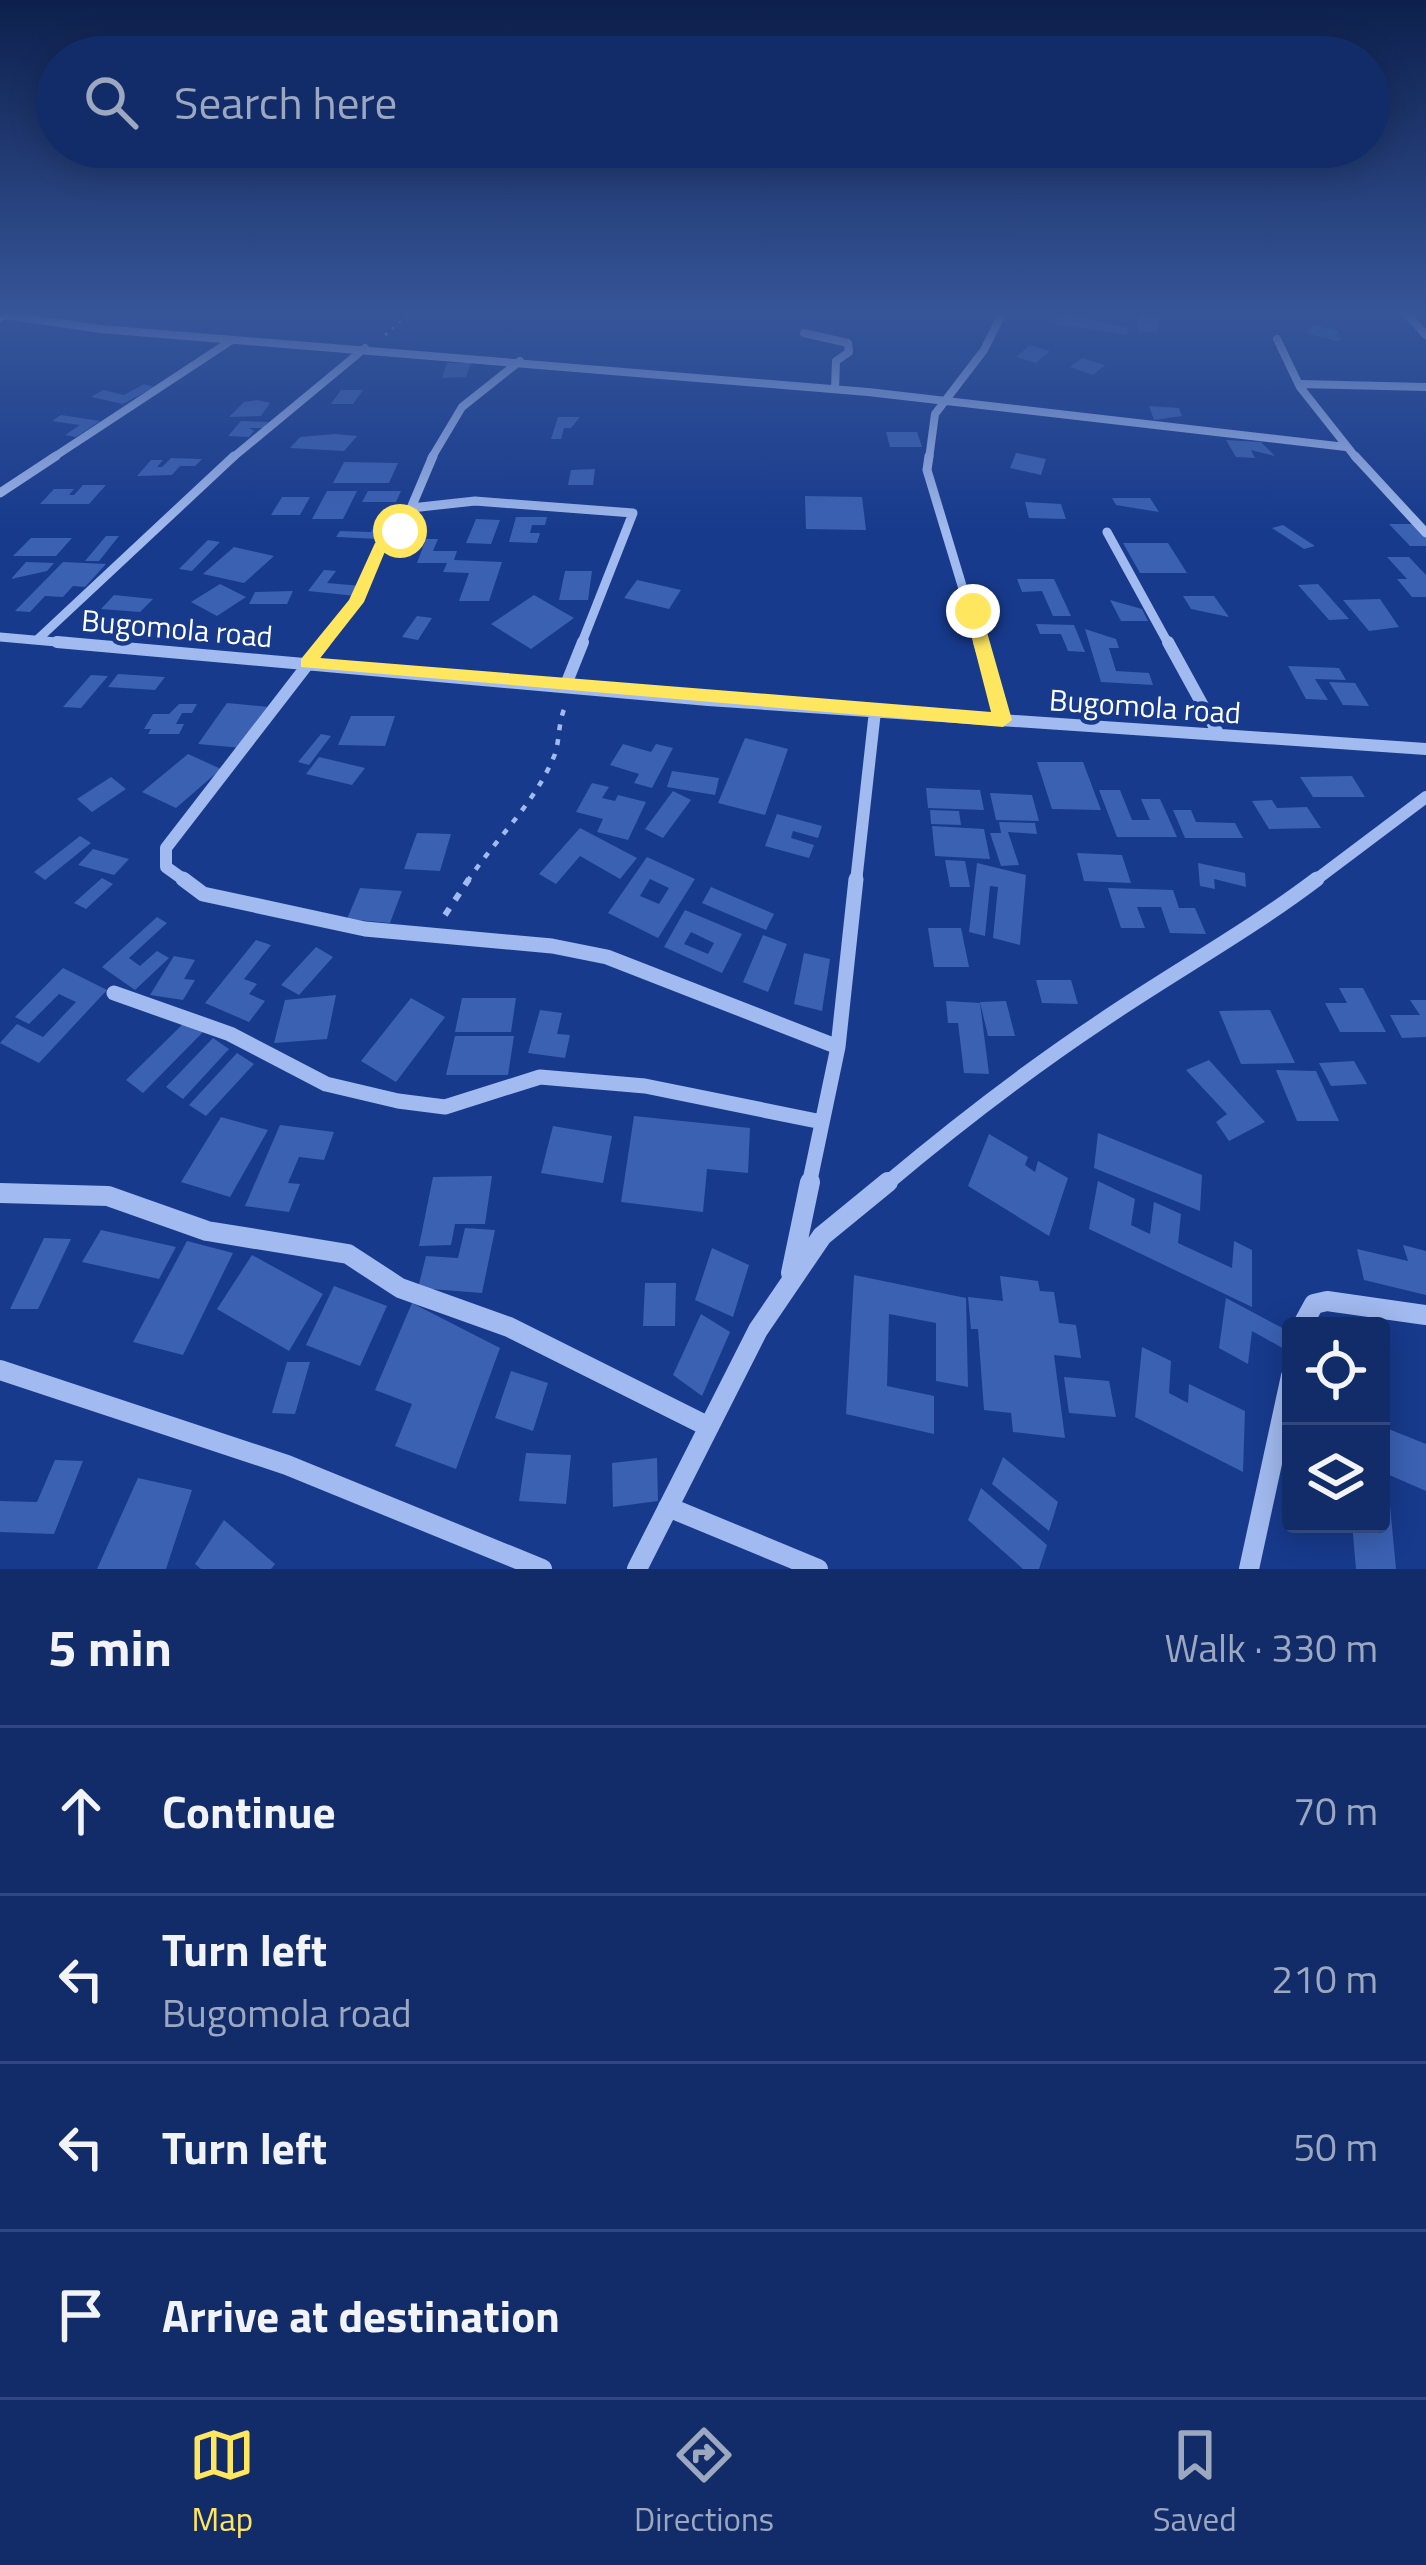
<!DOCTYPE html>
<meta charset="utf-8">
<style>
:root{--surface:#112c69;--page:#1a346f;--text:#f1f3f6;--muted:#9ca7c0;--line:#30487d;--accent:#ffe65f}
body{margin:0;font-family:"Titillium Web",sans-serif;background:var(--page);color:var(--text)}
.controls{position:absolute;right:36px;bottom:36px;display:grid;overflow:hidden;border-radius:12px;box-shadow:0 6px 30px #0003}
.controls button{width:108px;height:108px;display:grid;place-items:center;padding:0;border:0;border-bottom:3px solid var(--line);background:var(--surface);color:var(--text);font:60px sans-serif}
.stop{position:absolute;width:36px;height:36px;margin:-27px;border:9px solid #ffe65f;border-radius:50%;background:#fff}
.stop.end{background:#ffe65f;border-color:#fff;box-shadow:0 3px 12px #0008}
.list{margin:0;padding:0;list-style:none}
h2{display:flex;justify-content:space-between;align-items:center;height:156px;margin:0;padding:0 48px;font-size:51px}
h2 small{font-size:39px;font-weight:400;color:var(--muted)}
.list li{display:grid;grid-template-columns:78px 1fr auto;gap:36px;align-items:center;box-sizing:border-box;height:168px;padding:0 48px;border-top:3px solid var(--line)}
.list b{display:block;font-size:45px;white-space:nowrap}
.list p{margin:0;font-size:39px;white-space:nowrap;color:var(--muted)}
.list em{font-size:39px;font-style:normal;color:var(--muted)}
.icon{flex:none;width:66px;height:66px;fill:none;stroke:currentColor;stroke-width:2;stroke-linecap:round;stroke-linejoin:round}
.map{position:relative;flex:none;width:1426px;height:1569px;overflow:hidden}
.search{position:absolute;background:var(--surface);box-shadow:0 6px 30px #0003;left:36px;right:36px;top:36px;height:132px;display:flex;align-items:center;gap:30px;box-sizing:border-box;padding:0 42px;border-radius:66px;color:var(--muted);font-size:45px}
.sheet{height:828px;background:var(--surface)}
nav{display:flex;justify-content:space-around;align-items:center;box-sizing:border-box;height:168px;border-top:3px solid var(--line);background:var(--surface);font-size:33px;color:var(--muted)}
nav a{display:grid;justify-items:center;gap:6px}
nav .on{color:var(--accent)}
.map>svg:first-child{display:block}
.building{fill:#3b61b3;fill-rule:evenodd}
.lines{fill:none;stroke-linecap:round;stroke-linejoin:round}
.path-far2{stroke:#a1baef;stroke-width:3;stroke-dasharray:3 6;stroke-linecap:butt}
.path-far1{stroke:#a1baef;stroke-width:4.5;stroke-dasharray:6 9;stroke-linecap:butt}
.path{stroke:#a1baef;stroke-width:6;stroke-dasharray:8 10;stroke-linecap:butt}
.minor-far4{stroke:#a1baef;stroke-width:8}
.minor-far3{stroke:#a1baef;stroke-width:9}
.minor-far2{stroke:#a1baef;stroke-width:12}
.minor-far1{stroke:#a1baef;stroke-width:15}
.minor{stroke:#a1baef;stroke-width:20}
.trunk{fill:#f4f6ff;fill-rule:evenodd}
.route{fill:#ffe65f}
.labels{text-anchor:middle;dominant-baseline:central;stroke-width:9;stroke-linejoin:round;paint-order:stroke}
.street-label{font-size:30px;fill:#fff;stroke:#173a8c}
</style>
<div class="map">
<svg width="1426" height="1569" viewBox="0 0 1426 1569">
<rect width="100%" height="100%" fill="#173a8c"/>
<path class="building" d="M1057,312l71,16 -1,7 -73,-11z
M1139,312l19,1v20l-20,-2z
M1313,324l26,7 -3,5 6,2 -3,4 -33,-9z
M1030,345l20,6 -14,12 -20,-6z
M1082,358l23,7 -12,10 -23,-8z
M447,363h24l-5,14 -24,1z
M144,384l10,3 -31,17 -32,-7 12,-7 21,5z
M341,390h22l-10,14h-22z
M257,400l13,3 -9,13 -32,1 15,-15z
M1149,406l30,2 3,8 -28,4z
M61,415l39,6 -24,16 -11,-2 15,-10 -28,-4z
M558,417h22l-9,11h-7l-3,11h-10z
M241,421l28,1 -6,6h-14l5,3 -5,6 -21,-1z
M886,432h31l5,15h-32z
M335,434l22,2 -13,15 -54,-3 10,-11z
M1226,440l35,2 14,14 -24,-6 4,8 -19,-1z
M1016,453l30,6 -5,16 -31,-7z
M171,458l31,1 -7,7h-15l-8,9 -35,1 14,-16h12l-6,7h5z
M344,462l54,1 -9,20h-56z
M595,469l-2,16h-25l3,-15z
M83,485h23l-17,19h-49l14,-15h20l-5,6h5z
M327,491h30l-14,28h-31z
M368,491h33l-5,11h-34z
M805,496l57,1 4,33 -60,-1z
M282,497h28l-10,18h-29z
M1112,498h38l9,14 -43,-7z
M1025,502l36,2 5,15 -37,-1z
M516,517h31l-2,8h-13l-2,8h10l-3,10 -28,-1z
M476,519l24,1 -9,24 -25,-1z
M376,522l12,1 -10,16 -42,-2 4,-6 31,1z
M1389,524h26l11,11v11h-16z
M1283,525l32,21 -11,3 -32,-21z
M106,536h13l-20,25h-14z
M31,538h41l-16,18h-43z
M426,539h12l-5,12h24l-3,9 48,2 -13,39h-30l10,-28 -26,-1 4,-9h-30z
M208,540l12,2 -28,29 -13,-2z
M1123,543h45l19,30h-47z
M234,547l40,9 -30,27 -41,-9z
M1387,557h22l17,18v22h-14l-15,-18h10z
M26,562l28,1 -7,8 -36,8z
M63,562l43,2 -21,23 -12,-1 -10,11 -18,-1 -15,16 -15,-1z
M324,570l12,1 -9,12 35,3 -6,10 -48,-5z
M565,571h27l-4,29h-29z
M1017,579h37l17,37h-18l-11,-25 -20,1z
M637,580l44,10 -12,19 -45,-11z
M220,584l26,13 -29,19 -26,-14z
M1318,584l31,35 -20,1 -31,-35z
M293,591l-6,13h-38l6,-12z
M114,595l39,4 -13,13 -39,-3z
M534,595l40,23 -43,31 -40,-25z
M1183,596h31l15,21 -38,-8z
M1380,599l19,28 -30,4 -26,-31z
M1110,600l32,9 6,12h-27z
M417,616l15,2 -14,22 -16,-3z
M1036,624l38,1 11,27 -17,-1 -7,-17h-21z
M1085,629l31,10 3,9h-10l7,23 33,2 4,12 -52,-3z
M1288,666l51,2 7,12 -31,-1 13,21 -22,-1z
M118,674l47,3 -10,13 -47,-3z
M91,675l17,1 -27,32 -18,-1z
M1329,682l26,1 14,23 -26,-1z
M227,703l42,4 -27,41 -44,-4z
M179,704h18l-5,9h-10l-6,11h8l-5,10h-31l3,-5h-7l9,-15h16z
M351,716h44l-10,30 -47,-1z
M321,734l10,2 -22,29 -11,-3z
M745,738l43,11 -23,66 -47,-12z
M623,744l28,8 5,-8 17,4 -21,40 -18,-5 5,-9 -29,-9z
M188,754l33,15 -45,39 -34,-16z
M319,757l46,11 -13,17 -46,-11z
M1037,762h46l18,48 -49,-1z
M672,771l47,7 -4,17 -48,-8z
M1352,776l13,21h-52l-13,-20z
M111,777l15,12 -34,23 -15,-13z
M592,783l17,4 -7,11 13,3 3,-6 28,7 -18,38 -31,-8 6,-13 -27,-7z
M926,788l54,2 4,20 -56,-2z
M1099,790h21l12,30h18l-9,-21h19l17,38h-60z
M673,791l18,9 -28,38 -18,-9z
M990,793l42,2 7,26 -43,-1z
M1272,800l5,8 30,-1 14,21 -52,1 -17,-28z
M930,810l29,1 2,14 -30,-1z
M1173,810h18l5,12 39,1 8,15h-58z
M777,814l45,12 -4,12 -25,-7 -2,7 23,7 -5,13 -44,-12z
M999,822l36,1 2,11 -29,-2 11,33 -18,1 -11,-33h11z
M932,826l52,3 6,30 -55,-3z
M580,828l57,30 -17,21 -40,-23 -24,28 -17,-10z
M417,833l34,1 -11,37 -36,-2z
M80,836l11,7 -46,37 -11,-8z
M93,849l36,10 -15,16 -36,-10z
M1077,853l45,2 9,28 -47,-2z
M647,857l48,22 -37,59 -50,-25zM650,879l19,9 -10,16 -19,-8z
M945,860l20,1 5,26h-20z
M977,863l49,12 -6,70 -27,-7 5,-51 -8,-1 -5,50 -16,-4z
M1198,863l47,10 1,14 -32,-8 1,10 -15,-3z
M102,878l11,6 -27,25 -12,-6z
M711,887l63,27 -8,16 -64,-27z
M360,888l42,3 -12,32 -43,-4z
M1108,888l65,2 6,18h16l11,26 -36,-1 -9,-26h-24l8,21h-24z
M685,910l57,24 -20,39 -58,-26zM691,932l23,11 -6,11 -24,-10z
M157,917l10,6 -38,35 11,8 17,-15 12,7 -34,32 -33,-23z
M928,928h33l8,39h-35z
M763,935l24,9 -19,48 -25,-10z
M256,940l15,5 -27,34 13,5 -8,10 16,7 -16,21 -44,-19z
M316,947l17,10 -34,38 -18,-10z
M804,953l26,6 -8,52 -28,-7z
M174,956l21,4 -11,19 11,1 -12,20 -33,-5z
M63,968l44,22 -68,73 -39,-20 17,-19 26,13 33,-35 -17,-8 -30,30 -14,-7z
M1036,980h35l7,24 -36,-1z
M1339,988h24l23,44h-46l-15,-29h22z
M336,995l-9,44 -53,4 11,-43z
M411,998l34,19 -49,65 -35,-21z
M462,998h54l-5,34h-56z
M1410,1000h16v37l-24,1 -12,-23h30z
M946,1001l34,2 9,71 -25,-1 -6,-50h-10z
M1006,1001l9,35h-27l-8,-34z
M540,1010l22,3 -5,21 13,1 -5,23 -37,-5z
M1270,1010l25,53 -54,1 -22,-53z
M187,1020l16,12 -60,61 -17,-13z
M455,1036h59l-6,39h-62z
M213,1038l16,11 -46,50 -17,-12z
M237,1053l17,11 -48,52 -17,-11z
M1209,1060l56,62 -36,19 -13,-19 11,-8 -41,-44z
M1354,1061l13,23 -36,2 -12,-23z
M1276,1070l40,1 23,50h-42z
M634,1116l116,12 -2,45 -41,-4 -4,43 -82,-10z
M221,1117l47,13 -38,67 -49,-15z
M280,1125l54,7 -10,28 -25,-3 -11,26 12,1 -11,28 -44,-6z
M553,1126l59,10 -9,47 -62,-10z
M1098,1133l104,42 -2,36 -106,-43z
M989,1134l39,23 -3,8 10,7 3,-11 30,17 -19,58 -81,-50z
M492,1176l-7,48h-30l-4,21 -32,1 14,-69z
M1098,1181l37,18 -4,26 19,9 4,-32 27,12 -3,29 54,25 2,-27 18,9v57l-163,-78z
M465,1228l30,2 -13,63 -64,-5 8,-32 32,2z
M101,1230l75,17 -17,32 -77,-17z
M44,1238l27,1 -33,70h-28z
M187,1241l46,12 -50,102 -50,-13z
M1403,1245l23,6v44l-62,-15 -7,-31 51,12z
M712,1248l37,17 -16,52 -38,-17z
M252,1255l71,39 -34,57 -72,-42z
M854,1275l112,23 2,89 -32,-6v-58l-47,-9 -2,72 47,10v38l-88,-20z
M1000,1276l38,5 2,10 14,1 5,31 17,2 5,33 -27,-3 11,83 -52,-6 -2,-19 -27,-3 -6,-81h-7l-3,-32 35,4z
M645,1283h31l-1,43h-32z
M334,1286l53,20 -27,60 -54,-21z
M1226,1298l62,33 -2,19 -34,-19 -4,33 -29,-16z
M412,1303l88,45 -44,121 -61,-23 17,-42 -37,-14z
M701,1314l29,18 -28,64 -29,-21z
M1142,1347l29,14 -2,32 19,10 1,-19 56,27 -2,61 -108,-55z
M287,1362h23l-15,52 -23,-1z
M511,1371l37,12 -15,48 -38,-13z
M1064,1377l45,4 7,36 -47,-4z
M1381,1426l45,18v47l-39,-17 9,95h-40l-4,-45h29z
M526,1453l45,2 -5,49 -47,-3z
M1003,1457l55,45 -9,29 -57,-47z
M657,1458l1,43 -45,6 -1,-44z
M55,1460l28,1 -29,73 -54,-2v-31l37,1z
M138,1478l54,12 -26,79h-69z
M981,1488l66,57 -8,24h-16l-55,-49z
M224,1520l51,44 -4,5h-70l-6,-5z"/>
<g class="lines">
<path class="path-far2" d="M385,335l27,-23"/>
<path class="path-far1" d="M467,882c29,-44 68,-78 88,-128 5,-16 3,-31 10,-47"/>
<path class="path" d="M445,915l24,-36"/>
<path class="minor-far4" d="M1405,312l21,23
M4,315l97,14 767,63 478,55
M804,333l44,10 1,9 -13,9 -1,28
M1277,339l23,48 57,72
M1301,384l125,3
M51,459l181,-119
M231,459l134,-111
M431,459l31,-52 58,-46
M929,459l6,-45 49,-64 19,-38"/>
<path class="minor-far3" d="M929,456l-2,14 53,175
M1355,456l71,77
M0,493l56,-37
M411,508l64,-7 158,12 -52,132
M1107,532l62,113
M0,637l90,8
M37,640l197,-184
M323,645l33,-44 21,-50 26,-24 30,-71"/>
<path class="minor-far2" d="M57,642l651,58 718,49
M979,642l24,78
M1168,642l51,93
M565,687l18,-45
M187,882l-21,-15v-19l159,-206
M856,882l19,-171
M1313,882l113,-85"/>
<path class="minor-far1" d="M183,879l20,15 162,35 187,17 55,11 231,90
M114,993l116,41 96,50 72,17 47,6 95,-30 105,9 177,36
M809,1185l29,-138 18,-168
M885,1185c69,-58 140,-113 215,-163 72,-49 147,-90 217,-143"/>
<path class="minor" d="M0,1193l108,3 99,35 141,23 52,34 109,39 200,100
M791,1273l19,-91
M1302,1326l12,-22 13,-3 99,14
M0,1370l287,95 255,104
M668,1507l150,62
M637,1569l121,-239 64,-94 66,-54
M1249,1569l42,-193"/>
<path class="trunk" d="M0,312h18l-18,10z"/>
</g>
<linearGradient id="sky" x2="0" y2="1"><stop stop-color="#0d204d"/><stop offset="0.59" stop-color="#365599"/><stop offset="1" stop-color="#365599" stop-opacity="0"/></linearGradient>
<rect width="1426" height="532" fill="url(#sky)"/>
<path class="route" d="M400,527l7,4 -21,18 -22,53 -44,56 671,54 -26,-101 8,-5 8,5 31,109 -9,7 -702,-60v-8l48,-59 26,-57z"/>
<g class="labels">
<g class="street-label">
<text transform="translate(177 628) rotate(5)">Bugomola road</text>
<text transform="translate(1145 706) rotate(4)">Bugomola road</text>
</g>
</g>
</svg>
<div class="controls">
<button><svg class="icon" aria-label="locate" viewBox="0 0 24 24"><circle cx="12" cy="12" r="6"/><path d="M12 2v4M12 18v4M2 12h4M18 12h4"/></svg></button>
<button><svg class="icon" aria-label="layers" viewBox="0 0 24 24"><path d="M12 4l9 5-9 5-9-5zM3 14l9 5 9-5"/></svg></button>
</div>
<div class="stop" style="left:400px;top:531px"></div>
<div class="stop end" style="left:973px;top:611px"></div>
<div class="search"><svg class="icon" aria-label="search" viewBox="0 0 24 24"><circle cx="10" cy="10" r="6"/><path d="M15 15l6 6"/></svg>Search here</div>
</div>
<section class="sheet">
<h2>5 min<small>Walk · 330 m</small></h2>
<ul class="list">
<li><svg class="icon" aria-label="ahead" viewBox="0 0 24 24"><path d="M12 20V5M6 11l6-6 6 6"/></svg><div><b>Continue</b></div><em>70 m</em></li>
<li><svg class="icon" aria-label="left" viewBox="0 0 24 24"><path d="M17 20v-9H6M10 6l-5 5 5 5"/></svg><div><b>Turn left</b><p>Bugomola road</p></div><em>210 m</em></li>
<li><svg class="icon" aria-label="left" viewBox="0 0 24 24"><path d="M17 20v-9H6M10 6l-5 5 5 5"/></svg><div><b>Turn left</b></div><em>50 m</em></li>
<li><svg class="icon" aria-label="arrive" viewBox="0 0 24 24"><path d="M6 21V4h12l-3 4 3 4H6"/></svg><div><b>Arrive at destination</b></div></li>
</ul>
</section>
<nav>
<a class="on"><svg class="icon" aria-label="map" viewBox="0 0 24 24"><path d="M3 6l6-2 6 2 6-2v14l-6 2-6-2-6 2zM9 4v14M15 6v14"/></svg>Map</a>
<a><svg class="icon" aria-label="directions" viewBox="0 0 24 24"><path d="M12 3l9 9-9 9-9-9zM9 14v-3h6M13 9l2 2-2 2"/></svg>Directions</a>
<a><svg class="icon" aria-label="saved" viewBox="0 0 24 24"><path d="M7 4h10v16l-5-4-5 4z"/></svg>Saved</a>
</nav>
